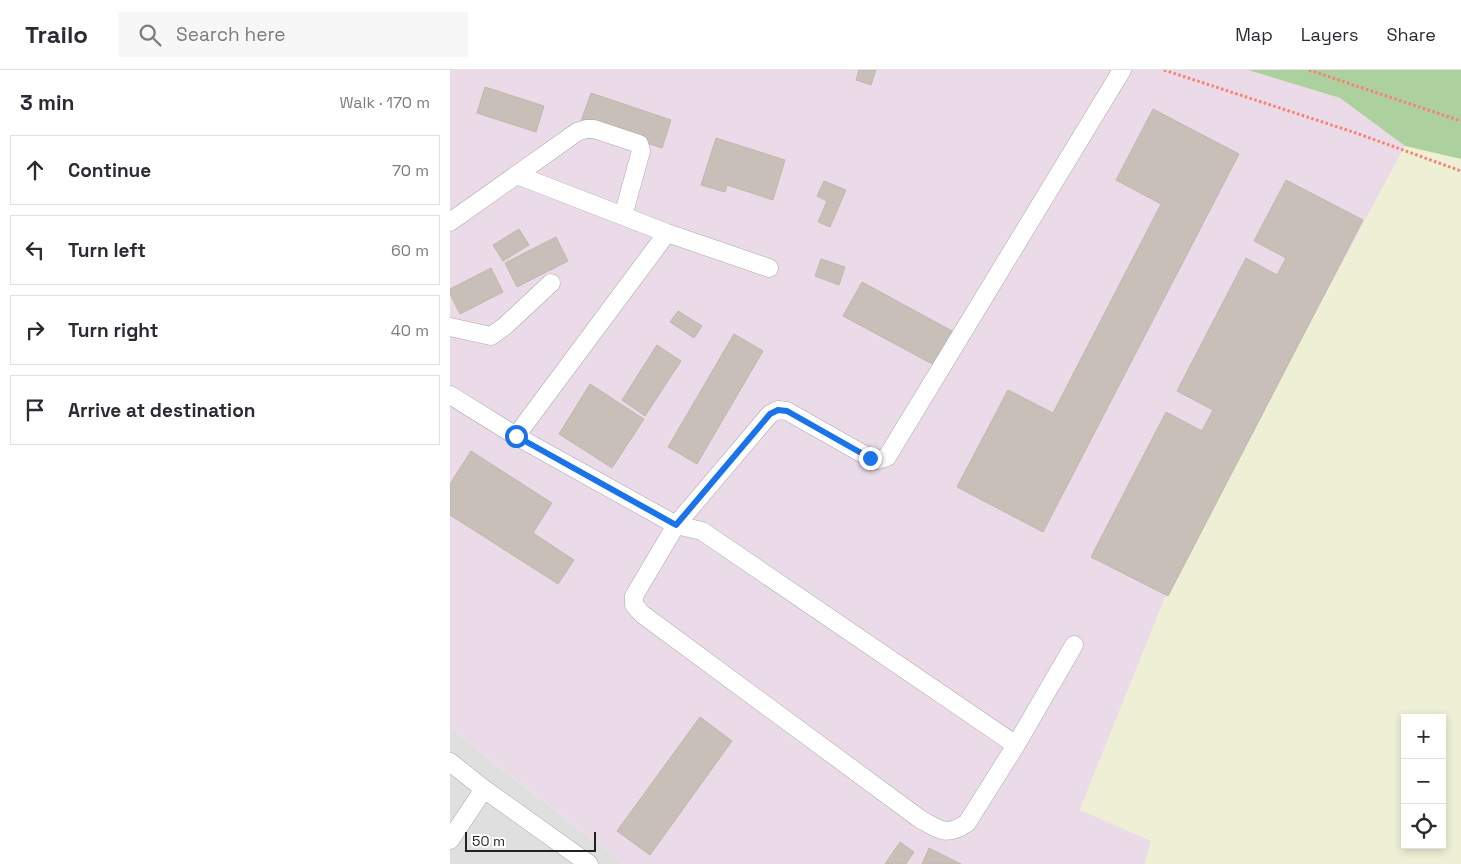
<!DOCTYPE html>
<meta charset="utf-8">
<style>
:root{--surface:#fff;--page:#f7f7f7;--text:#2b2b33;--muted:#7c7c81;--line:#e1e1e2}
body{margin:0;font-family:"Space Grotesk",sans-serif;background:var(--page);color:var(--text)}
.controls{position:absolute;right:15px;bottom:15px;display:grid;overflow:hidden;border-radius:0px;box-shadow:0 2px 8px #0003}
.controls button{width:45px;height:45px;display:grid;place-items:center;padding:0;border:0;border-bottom:1px solid var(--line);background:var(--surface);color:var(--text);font:25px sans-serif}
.scale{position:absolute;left:15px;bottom:12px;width:131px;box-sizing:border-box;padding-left:5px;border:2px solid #222;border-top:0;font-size:14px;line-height:18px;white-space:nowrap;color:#222;-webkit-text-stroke:4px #fff;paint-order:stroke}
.stop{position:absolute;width:15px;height:15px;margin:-11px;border:4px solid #1a73e8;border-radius:50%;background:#fff}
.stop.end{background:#1a73e8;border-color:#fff;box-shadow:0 1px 5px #0008}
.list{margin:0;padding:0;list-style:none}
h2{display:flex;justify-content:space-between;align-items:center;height:65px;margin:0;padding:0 20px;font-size:21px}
h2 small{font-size:16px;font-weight:400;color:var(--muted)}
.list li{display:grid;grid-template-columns:32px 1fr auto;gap:15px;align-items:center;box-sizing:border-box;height:70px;margin:0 10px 10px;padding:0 10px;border:1px solid var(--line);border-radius:0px}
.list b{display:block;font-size:19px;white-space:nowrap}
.list em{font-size:16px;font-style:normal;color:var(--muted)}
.icon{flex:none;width:28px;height:28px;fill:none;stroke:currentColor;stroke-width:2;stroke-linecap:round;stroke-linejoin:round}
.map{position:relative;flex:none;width:1011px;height:794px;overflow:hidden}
header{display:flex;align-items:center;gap:30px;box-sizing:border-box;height:70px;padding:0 25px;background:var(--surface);border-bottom:1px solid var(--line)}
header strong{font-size:24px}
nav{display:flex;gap:28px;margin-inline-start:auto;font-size:18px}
.search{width:350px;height:45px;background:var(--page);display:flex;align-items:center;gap:12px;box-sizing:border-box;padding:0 18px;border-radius:0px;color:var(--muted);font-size:19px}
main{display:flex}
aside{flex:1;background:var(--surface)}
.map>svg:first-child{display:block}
.residential{fill:#e0dfdf}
.industrial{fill:#ebdbe8}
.farmland{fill:#eef0d5;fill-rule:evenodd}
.forest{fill:#add19e}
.building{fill:#c7bfb8;stroke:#c4b6ab}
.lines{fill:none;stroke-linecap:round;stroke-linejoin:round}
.minor-casing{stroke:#a9a9a9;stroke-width:19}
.path{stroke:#fa8072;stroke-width:3;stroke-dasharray:2.5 2.5;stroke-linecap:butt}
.minor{stroke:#fff;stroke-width:18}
.route{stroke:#1a73e8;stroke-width:6}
</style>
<header>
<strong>Trailo</strong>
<div class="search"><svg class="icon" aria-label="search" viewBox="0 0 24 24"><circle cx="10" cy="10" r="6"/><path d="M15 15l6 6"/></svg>Search here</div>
<nav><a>Map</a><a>Layers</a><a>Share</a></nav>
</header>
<main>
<aside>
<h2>3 min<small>Walk · 170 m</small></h2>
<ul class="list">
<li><svg class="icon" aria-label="ahead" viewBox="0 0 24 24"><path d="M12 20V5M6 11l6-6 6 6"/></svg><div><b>Continue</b></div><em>70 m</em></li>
<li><svg class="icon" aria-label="left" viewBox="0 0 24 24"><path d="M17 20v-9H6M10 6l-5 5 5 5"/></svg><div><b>Turn left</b></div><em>60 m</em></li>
<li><svg class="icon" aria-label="right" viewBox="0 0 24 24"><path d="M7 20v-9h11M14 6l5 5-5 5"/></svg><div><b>Turn right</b></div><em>40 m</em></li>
<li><svg class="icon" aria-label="arrive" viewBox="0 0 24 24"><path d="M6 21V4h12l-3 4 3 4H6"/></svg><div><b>Arrive at destination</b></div></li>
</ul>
</aside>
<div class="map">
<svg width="1011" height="794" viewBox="0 0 1011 794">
<rect width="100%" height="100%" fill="#f2efe9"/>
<path class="residential" d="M0,658l52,41 122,95h-174z"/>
<path class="industrial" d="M0,0h798l92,28 65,48 -235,439 -90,224 71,32 -6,23h-521l-174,-136z"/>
<path class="farmland" d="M955,76l56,13v705h-316l6,-23 -71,-31 90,-225zM955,648h37v127h-37z"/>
<path class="forest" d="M798,0h213v89l-56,-13 -65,-48z"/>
<path class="building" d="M409,0h17l-5,15 -15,-5z
M35,17l59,19 -8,26 -59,-19z
M141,23l80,27 -9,28 -81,-27z
M703,39l86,45 -196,378 -86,-45 51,-97 45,23 108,-209 -45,-24z
M266,68l69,22 -12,40 -46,-15 -2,7 -24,-7z
M836,110l77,40 -195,376 -77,-39 75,-145 36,19 11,-21 -36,-19 69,-133 31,17 9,-17 -32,-17z
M374,111l22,9 -16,37 -12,-5 9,-21 -10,-5z
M69,159l10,16 -26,16 -10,-16z
M106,167l12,24 -51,26 -12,-24z
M371,189l24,8 -6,18 -24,-9z
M41,198l12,24 -43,22 -10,-20v-5z
M412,212l92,50 -18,34 -93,-50z
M228,241l24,15 -8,12 -24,-16z
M284,264l29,17 -66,113 -29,-17z
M207,275l24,16 -36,55 -23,-16z
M140,314l54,35 -32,49 -53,-34z
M21,381l81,52 -19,30 41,27 -16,24 -108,-69v-31z
M250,647l32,24 -82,114 -33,-24z
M450,772l14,10 -8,12h-21z
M479,778l32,16h-39z"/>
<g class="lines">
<defs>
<path id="minor" d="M67,105l150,58 102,35
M0,152l127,-90 9,-3h8l45,15 2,7 -18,65
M0,257l41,9 14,-10 46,-43
M0,325l66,41 160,89 26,6 314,214
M66,366l151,-203
M624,575l-58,100 -49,78c-21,14 -27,7 -47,-4l-278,-205 -8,-9v-9l42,-71 94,-111 8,-4 9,1 83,47 8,2 9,-3 235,-387
M0,692l34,27 105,75
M0,770l34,-51"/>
</defs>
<use href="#minor" class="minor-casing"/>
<path class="path" d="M714,0l192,63 105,38
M859,0l152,51"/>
<use href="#minor" class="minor"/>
</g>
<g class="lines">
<path class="route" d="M66,366l160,89 94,-111 8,-4 9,1 83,47"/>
</g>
</svg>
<div class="controls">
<button>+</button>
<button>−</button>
<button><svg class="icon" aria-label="locate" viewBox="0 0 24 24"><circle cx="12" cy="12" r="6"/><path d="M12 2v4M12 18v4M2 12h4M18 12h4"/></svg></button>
</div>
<div class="scale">50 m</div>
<div class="stop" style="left:66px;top:366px"></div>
<div class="stop end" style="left:420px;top:388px"></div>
</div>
</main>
